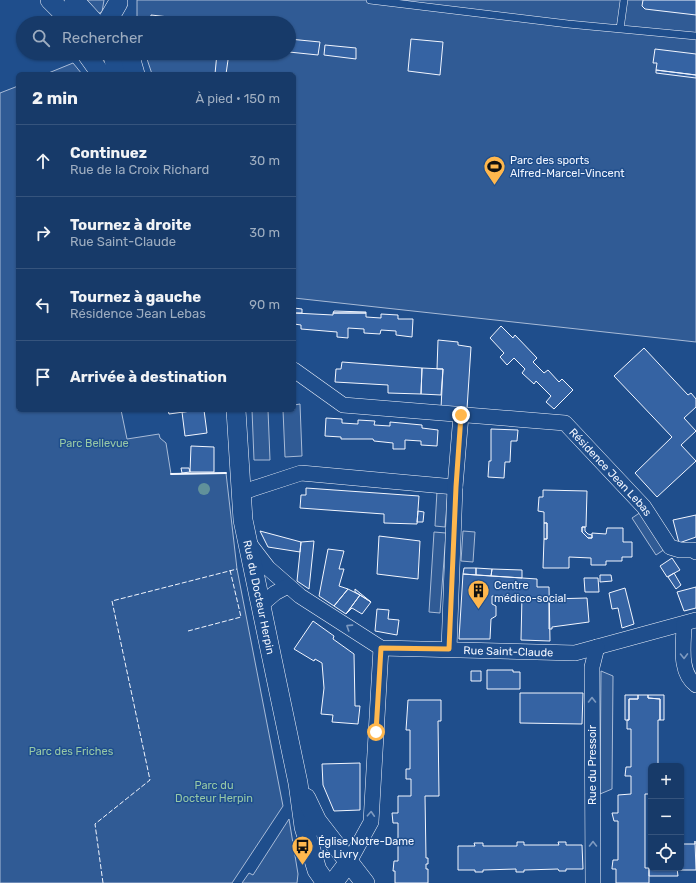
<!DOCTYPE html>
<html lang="fr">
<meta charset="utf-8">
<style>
:root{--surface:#173a69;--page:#20416f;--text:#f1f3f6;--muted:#9eadc0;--line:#36547d}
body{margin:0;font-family:Rubik,sans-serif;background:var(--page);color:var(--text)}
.controls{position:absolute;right:12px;bottom:12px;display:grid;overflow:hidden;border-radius:6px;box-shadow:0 1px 3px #0004}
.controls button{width:36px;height:36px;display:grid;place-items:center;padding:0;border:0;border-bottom:1px solid var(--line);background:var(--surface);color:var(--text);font:20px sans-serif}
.stop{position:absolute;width:12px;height:12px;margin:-9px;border:3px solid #ffb74d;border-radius:50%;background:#fff}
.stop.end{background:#ffb74d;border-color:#fff;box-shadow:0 1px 4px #0008}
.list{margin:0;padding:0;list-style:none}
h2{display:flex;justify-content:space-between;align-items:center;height:52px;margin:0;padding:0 16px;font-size:17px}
h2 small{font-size:13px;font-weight:400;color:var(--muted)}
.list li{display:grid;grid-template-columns:26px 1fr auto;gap:12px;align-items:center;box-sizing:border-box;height:72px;padding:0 16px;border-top:1px solid var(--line)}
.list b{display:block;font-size:15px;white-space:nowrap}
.list p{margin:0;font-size:13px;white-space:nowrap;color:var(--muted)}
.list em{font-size:13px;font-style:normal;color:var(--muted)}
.icon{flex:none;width:22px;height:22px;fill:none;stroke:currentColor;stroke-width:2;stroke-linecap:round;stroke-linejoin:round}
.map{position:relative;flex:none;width:696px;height:883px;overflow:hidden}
.search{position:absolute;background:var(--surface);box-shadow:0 1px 3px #0004;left:16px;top:16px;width:280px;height:44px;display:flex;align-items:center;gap:10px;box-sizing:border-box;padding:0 14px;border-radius:22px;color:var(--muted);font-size:15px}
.panel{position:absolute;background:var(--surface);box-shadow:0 1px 3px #0004;left:16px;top:72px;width:280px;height:340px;border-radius:6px}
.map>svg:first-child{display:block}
.built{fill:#305b95;stroke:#a8bbd7}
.building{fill:#3563a3;stroke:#f2f6ff}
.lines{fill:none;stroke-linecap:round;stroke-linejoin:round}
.service-casing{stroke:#f2f6ff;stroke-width:8}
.minor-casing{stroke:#f2f6ff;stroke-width:16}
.tertiary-casing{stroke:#f2f6ff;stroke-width:20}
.service{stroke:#1f4e8c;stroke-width:7}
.minor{stroke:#1f4e8c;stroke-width:15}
.tertiary{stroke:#1f4e8c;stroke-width:19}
.fence{stroke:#f2f6ff;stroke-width:1;stroke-dasharray:5 2;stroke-linecap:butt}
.wall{stroke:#f2f6ff;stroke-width:2}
.tree{fill:#61919a}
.oneway{stroke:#7e9ac0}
.route{stroke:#ffb74d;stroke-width:5}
.labels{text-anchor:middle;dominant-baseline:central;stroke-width:3;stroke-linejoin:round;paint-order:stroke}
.poi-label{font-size:11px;fill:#f2f6ff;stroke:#1f4e8c;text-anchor:start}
.park-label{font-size:11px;fill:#97c8a6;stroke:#1f4e8c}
.street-label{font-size:11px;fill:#f2f6ff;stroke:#1f4e8c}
</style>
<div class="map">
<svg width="696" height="883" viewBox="0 0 696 883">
<rect width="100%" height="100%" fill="#1f4e8c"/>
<path class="built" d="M81,0h23l-2,12 -7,3z
M137,0h559v342l-402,-44v-224h-142l-7,-21h144v-30h-152z
M73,63l9,11h-36z
M18,86v324h103l6,29 32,-5 1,4 6,5 5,31 55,-1 11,96 46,237 -51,77h-232v-790z
M300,404l2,52 -17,1 -2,-47h11v-5z
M252,410h16l2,50h-16z
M437,491l11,1 -3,35 -10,-1z
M641,512l24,37 -9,6 -24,-37z
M463,531l12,1 -2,30 -12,-1z
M434,532l12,1 -6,80 -11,-1z
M601,671l12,5 -1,113 -12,5z
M289,819l9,55 -1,9h-55l7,-10 4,2z"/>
<path class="building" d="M643,0h53v15l-51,-6 -3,-3z
M151,15l18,2 -1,6h-18z
M289,39l31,3 -2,13 -29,-3z
M411,39l32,3 -3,33 -32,-4z
M325,45l31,3v11l-32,-4z
M655,49l41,5v21l-40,-5 1,-7h-4z
M217,53h12l-3,21h-11z
M656,70l40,5v3l-40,-5z
M294,308l8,1v4h-8z
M334,311l32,1v1h-33z
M294,313l39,2v-2h33v4l15,1v-4l17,1v4h15l-1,18 -16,-2v-4l-15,-1 -1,4 -16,-1v-4l-16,-1v10l-11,-1v-5l-36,-3v-4l-7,-1z
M501,326l12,12 2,-3 22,23 -4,4 11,11 4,-3 11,12 3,-3 11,11 -19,19 -8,-7 5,-6 -15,-15 -2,3 -12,-11 3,-4 -11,-11 -7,7 -7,-8 4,-4 -14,-15z
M438,340l20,2v3l13,2 -4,62 -26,-1 2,-39h-6z
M644,348l44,47 3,-2 5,6v8l-12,11 12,13 -15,14 15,16 -39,36 -22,-24 37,-36 -58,-61z
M342,362l80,6 -1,26 -33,-1v-8l-53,-3 1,-13h5z
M422,368l21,1 -2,26 -20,-1z
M168,410h23v1l-22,3z
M204,410l3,23 -22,3 -3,-24z
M326,418l16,1v4l16,1v-4l17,1 -1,4 16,1v-4l32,3v3l16,2 -1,16 -16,-1v-4l-16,-1v9h-12v-6l-19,-2 -1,-2h-32v-2l-16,-1z
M491,429l27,1 -1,11h-6l-1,21h-5l-1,16 -16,-1 1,-16h2z
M191,446l23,1v25h-24z
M181,468h8l1,4 -8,1z
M306,488l113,8 -2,28 -33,-1v-9l-84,-6 1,-13h5z
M543,490l44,1 -1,36h-4v5l6,6h4v-5l14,1 1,-6h16v14h9v15h-10v4h-16v4h-15v-7l-22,-1v11h-26l1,-29h3v-16h-3v-11l-6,-1 1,-14h4z
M418,511l6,1 -1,10h-6z
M696,515v22l-17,6 -6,-23z
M544,523h3v16h-3z
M582,527h3v4l3,3 4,1v3h-4l-6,-6z
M260,531l41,11 -1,10 -32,-5z
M379,536l41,5 -2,38 -41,-5z
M314,541l-5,48 -12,-8 4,-39z
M328,549l16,2 -5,18h5l-5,17 9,3 -14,17 -15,-10z
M672,558l8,12 -13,7 -7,-11z
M464,568h12v7l-13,-1z
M476,568l16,1 -1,7 -15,-1z
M492,569l30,1v8l-31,-2z
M674,573l7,12 -5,4 -8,-12z
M463,574l74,5v8h12l1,54 -29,-1 1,-44h-30v8l4,2v10l-5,3 -1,20h-31z
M600,575h11l1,6 -12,1z
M584,578h14l1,14h-14z
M696,587v21l-12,3 -7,-19z
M625,588l9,36 -12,4 -4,-20 -6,1 -3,-16z
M348,589l12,6 -14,19 -12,-8z
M355,589l16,13 -16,-10z
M360,595l11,7 -9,12 -10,-6 -6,6z
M587,598l2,24 -37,5v2h-3v-30z
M377,609l12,1 -1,9 11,1 -2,15 -22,-4z
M313,621l21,15 -1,3 21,15 1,52h5l-2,18 -26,-2 1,-7 -12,-1 3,-26 -2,-25 -7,-4 -1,2 -20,-12z
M487,670h26v2h7v17h-33z
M471,671h10v10h-10z
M520,693h63l-1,31 -62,-1z
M625,695h13v4h-9v21h-4z
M638,695h10v3l12,1v21h-2v46h-7v28h-6v74h4v15h-33v-14h-4v-1l1,-8h5v-39h-4l-2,-8h6v-18l13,-1v-18h-6l1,-9h5v-38h-4v-9h2v-21h9z
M648,695h16v25h-4v-21l-12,-1z
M408,700h33v21h-3l1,75h-14l1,62h2v6h-2v5h2v14h-33v-12h-2l1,-10h4v-38h-5l-1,-10h6v-17h13v-17h-5v-10h4v-39h-4z
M360,763v47l-26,1 -11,-26 -1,-21z
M695,841l1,29h-17l2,-2v-24h14z
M517,842h7v3h35l-1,-3h8v3h16l1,24h-17v2h-7l-1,-2 -34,1v2h-8v-3l-33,1v2h-8v-2h-17v-24h17l-1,-3h9v3h34z
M649,868h28l1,8h-29z"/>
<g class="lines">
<defs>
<path id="service" d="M370,0l198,24 128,12
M620,29l4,-29"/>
<g id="minor">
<path id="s1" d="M294,370l49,35 222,18 79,84 26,40 10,3h13l3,2"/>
<path d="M240,493l61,-20 154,14"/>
<path id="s2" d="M248,542l20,26 32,28 81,52 194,5 121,-33"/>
<path d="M261,605l14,-12 13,-7"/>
<path d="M684,624c0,19 -6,48 12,61"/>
<path d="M449,649l6,-162 6,-72"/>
<path d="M349,862l22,-40 10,-174"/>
<path d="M593,883l-1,-216 5,-20"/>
</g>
<g id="tertiary">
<path d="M50,0l17,17 12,6"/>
<path d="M74,0l21,23"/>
<path d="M104,23l3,-1 11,-19"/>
<path d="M86,53l15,21"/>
<path d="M112,53l6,21"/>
<path d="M129,53l6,21"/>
<path id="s3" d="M236,410l7,110 55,263 6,44 13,43 9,13"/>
<path d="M306,798l11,23 48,62"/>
<path d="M333,883l16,-21"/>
</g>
</defs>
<use href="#service" class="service-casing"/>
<use href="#minor" class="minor-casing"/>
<use href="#tertiary" class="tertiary-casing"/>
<use href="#service" class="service"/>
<use href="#minor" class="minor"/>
<use href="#tertiary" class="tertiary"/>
<path class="fence" d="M188,631l53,-14 -11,-47
M103,883l-8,-59 55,-44 -38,-179 125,-32"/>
<path class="wall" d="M171,474l55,-1"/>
</g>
<circle class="tree" cx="204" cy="489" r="6"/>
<defs><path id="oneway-chevron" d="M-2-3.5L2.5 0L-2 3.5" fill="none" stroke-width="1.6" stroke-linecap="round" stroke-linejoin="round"/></defs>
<g class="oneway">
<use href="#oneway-chevron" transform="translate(349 627) rotate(-147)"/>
<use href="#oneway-chevron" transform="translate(684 656) rotate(89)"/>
<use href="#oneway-chevron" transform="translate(592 700) rotate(-90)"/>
<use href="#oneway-chevron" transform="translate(371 814) rotate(-87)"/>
<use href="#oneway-chevron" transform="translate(593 844) rotate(-90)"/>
</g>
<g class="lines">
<path class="route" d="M376,732l5,-84 68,1 7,-162 5,-72"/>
</g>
<defs>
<symbol id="stadium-pin" viewBox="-11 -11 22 30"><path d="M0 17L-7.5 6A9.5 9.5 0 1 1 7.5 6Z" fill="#ffb74d" stroke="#1f4e8c"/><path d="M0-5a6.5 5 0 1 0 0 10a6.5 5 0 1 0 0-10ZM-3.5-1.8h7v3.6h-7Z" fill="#111"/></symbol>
<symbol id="building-pin" viewBox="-11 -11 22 30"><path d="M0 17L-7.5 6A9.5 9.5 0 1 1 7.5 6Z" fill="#ffb74d" stroke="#1f4e8c"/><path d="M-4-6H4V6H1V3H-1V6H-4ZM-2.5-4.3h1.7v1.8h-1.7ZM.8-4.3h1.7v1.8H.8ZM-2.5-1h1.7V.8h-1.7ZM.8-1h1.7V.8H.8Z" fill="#111"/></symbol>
<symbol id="bus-pin" viewBox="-11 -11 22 30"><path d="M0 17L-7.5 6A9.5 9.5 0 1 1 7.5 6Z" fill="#ffb74d" stroke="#1f4e8c"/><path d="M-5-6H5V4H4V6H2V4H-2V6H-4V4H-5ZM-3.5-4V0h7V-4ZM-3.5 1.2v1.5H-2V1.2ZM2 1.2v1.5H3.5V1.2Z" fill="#111"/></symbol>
</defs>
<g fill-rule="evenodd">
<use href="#stadium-pin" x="482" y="154" width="25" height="34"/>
<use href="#building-pin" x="466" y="578" width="25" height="34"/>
<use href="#bus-pin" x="290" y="834" width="25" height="34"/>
</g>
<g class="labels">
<g class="poi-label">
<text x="510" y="160">Parc des sports<tspan x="510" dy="13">Alfred-Marcel-Vincent</tspan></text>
<text x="494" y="585">Centre<tspan x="494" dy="13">médico-social</tspan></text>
<text x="318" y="841">Église Notre-Dame<tspan x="318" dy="13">de Livry</tspan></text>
</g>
<g class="park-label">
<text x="94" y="443">Parc Bellevue</text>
<text x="71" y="751">Parc des Friches</text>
<text x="214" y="785">Parc du<tspan x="214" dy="13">Docteur Herpin</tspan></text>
</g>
<g class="street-label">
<text stroke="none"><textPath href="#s1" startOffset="350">Résidence Jean Lebas</textPath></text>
<text stroke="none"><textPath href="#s3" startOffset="189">Rue du Docteur Herpin</textPath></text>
<text stroke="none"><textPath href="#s2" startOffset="299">Rue Saint-Claude</textPath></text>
<text transform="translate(592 765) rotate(-90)">Rue du Pressoir</text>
</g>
</g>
</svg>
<div class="controls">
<button>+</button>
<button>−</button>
<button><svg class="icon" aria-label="locate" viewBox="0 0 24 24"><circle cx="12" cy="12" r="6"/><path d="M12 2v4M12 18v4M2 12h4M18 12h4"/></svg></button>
</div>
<div class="stop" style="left:376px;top:732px"></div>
<div class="stop end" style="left:461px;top:415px"></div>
<div class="search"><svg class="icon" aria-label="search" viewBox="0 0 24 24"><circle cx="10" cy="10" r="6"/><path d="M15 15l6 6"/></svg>Rechercher</div>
<section class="panel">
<h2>2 min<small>À pied · 150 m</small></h2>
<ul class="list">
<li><svg class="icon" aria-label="ahead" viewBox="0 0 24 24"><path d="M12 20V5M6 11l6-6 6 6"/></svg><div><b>Continuez</b><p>Rue de la Croix Richard</p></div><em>30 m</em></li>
<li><svg class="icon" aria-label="right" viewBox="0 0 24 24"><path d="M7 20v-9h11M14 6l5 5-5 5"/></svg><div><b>Tournez à droite</b><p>Rue Saint-Claude</p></div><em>30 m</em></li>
<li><svg class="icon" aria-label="left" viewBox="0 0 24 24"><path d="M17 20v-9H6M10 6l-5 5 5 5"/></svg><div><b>Tournez à gauche</b><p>Résidence Jean Lebas</p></div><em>90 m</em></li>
<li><svg class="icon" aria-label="arrive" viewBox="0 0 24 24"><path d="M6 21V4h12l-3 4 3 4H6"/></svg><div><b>Arrivée à destination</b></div></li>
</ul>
</section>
</div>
